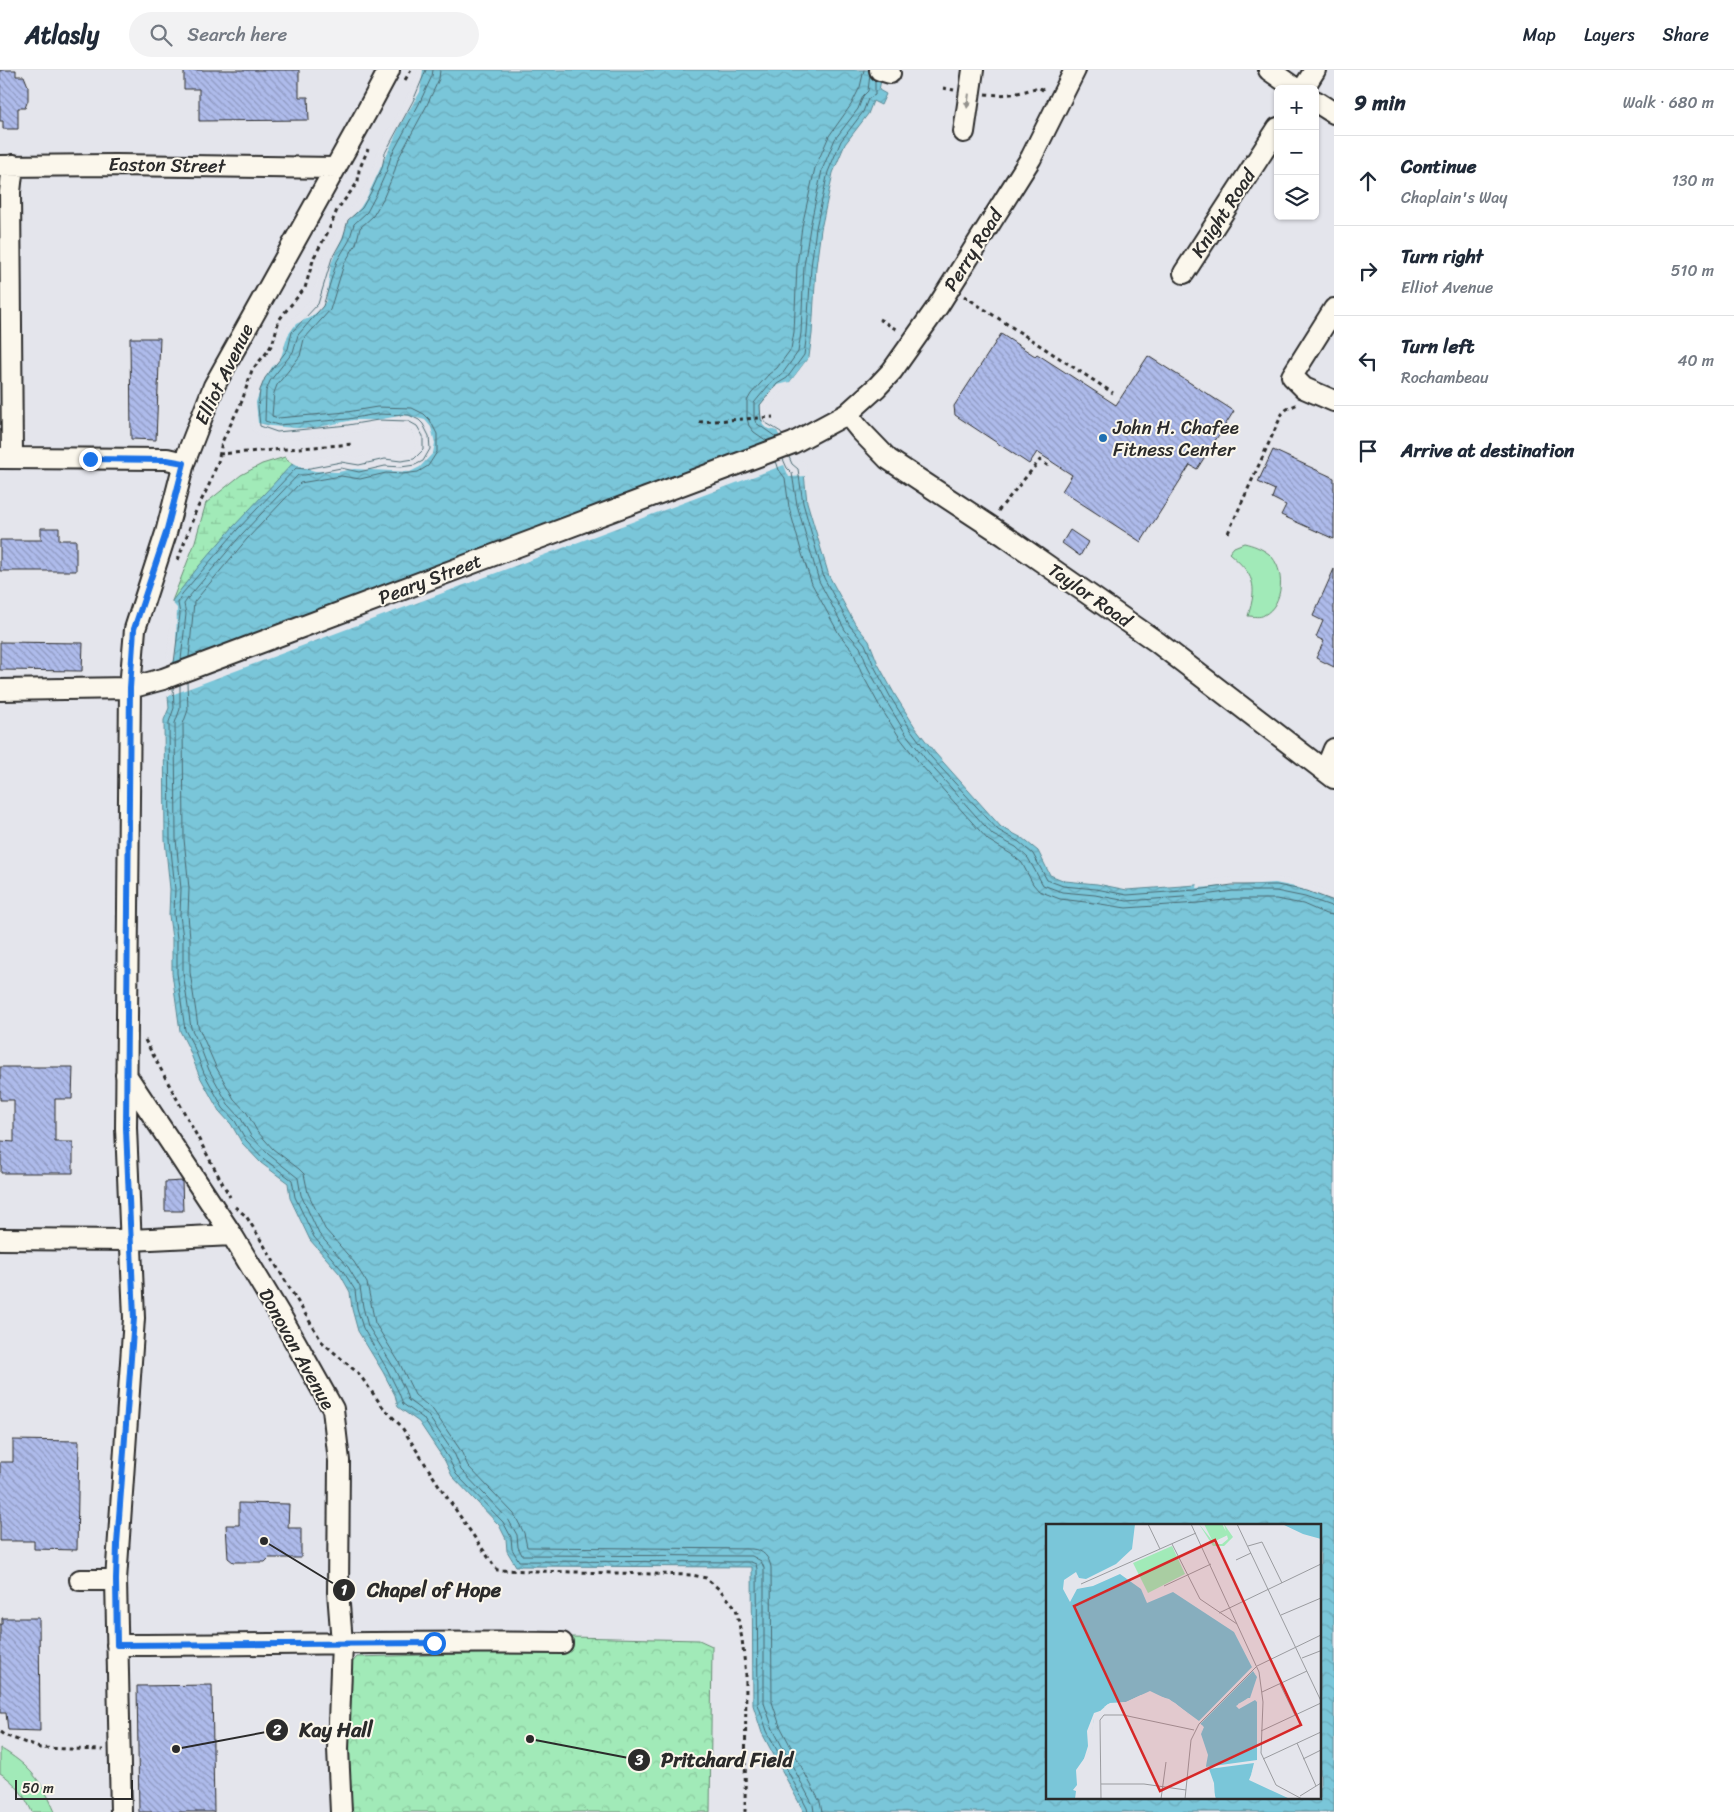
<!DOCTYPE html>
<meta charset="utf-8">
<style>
:root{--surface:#fff;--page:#f2f2f3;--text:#1f2937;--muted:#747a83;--line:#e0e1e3}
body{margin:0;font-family:Sriracha,sans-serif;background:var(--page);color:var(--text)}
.controls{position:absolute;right:15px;top:15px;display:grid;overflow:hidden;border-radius:8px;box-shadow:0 1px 4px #0004}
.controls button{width:45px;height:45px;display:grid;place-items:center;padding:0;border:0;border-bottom:1px solid var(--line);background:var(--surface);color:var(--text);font:25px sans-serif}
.scale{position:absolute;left:15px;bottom:12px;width:118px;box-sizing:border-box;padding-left:5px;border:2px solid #2b2b2b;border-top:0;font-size:14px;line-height:18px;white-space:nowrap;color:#2b2b2b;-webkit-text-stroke:4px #fbf7ec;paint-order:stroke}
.stop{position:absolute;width:15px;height:15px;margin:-11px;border:4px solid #1a73e8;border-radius:50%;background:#fff}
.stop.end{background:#1a73e8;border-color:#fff;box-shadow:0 1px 5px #0008}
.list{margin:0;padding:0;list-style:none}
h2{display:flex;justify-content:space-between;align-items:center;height:65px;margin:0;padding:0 20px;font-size:21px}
h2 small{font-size:16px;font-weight:400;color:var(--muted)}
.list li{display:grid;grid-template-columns:32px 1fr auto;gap:15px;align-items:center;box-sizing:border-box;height:90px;padding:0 20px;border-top:1px solid var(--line)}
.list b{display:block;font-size:19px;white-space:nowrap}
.list p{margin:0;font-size:16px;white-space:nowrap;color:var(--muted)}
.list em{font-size:16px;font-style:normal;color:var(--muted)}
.icon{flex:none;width:28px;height:28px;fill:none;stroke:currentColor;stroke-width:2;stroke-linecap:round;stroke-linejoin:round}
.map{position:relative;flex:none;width:1334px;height:1742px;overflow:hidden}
header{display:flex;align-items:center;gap:30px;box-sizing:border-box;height:70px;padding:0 25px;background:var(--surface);border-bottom:1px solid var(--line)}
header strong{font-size:24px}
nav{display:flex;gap:28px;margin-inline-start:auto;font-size:18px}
.search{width:350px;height:45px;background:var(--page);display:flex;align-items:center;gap:12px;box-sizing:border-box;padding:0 18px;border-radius:28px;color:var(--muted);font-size:19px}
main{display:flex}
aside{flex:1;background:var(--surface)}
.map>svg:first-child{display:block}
.grass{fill:#a1eab8;stroke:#668a72}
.forest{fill:url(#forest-crowns);stroke:#668a72}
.wetland{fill:url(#wetland-marsh);stroke:#668a72}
.water{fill:url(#water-waves);stroke:#5a8893;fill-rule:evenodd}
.pier{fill:#e4e5ec}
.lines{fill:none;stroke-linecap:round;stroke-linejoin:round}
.shore{stroke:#4b6971;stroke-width:1}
.building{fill:url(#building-back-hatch);stroke:#2b2b2b}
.minor-casing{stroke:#2b2b2b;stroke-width:24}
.path{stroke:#2b2b2b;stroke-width:3;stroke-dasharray:4 4;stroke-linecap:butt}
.minor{stroke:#fbf7ec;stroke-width:20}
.oneway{fill:#93918c}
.route{stroke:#1a73e8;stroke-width:6}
.poi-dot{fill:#1f6fb2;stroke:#fbf7ec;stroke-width:2}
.labels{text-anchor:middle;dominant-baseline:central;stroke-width:4;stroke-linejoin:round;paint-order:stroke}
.street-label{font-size:19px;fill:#2b2b2b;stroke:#fbf7ec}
.poi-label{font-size:19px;fill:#2b2b2b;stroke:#fbf7ec;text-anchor:start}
.inset-road{fill:none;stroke:#9a9b9f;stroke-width:1}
.view{fill:#d62828;fill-opacity:0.15;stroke:#d62828;stroke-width:2.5}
.inset-edge{fill:none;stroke:#2b2b2b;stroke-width:2.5}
.leader{fill:none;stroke:#2b2b2b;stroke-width:2}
.callout-dot{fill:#2b2b2b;stroke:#fbf7ec;stroke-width:2}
.mark-label{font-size:15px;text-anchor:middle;font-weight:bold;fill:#fff}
.callout-label{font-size:20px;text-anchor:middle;font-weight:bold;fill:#2b2b2b;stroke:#fbf7ec;stroke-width:4;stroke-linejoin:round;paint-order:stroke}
</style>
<header>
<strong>Atlasly</strong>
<div class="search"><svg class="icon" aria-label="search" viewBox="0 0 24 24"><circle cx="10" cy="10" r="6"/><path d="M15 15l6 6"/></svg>Search here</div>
<nav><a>Map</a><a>Layers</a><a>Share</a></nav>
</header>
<main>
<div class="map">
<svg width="1334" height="1742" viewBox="0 0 1334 1742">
<defs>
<pattern id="forest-crowns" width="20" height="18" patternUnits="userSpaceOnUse" patternTransform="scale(1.25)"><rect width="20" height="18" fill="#a1eab8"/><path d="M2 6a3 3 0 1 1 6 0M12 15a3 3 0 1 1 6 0" fill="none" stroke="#8bc99e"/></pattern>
<pattern id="wetland-marsh" width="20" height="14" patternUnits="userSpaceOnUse" patternTransform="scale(1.25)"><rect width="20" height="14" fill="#a1eab8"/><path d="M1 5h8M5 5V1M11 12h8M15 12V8" fill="none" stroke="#8bc99e"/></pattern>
<pattern id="water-waves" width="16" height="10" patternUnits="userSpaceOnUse" patternTransform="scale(1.25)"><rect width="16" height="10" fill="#7ac6d9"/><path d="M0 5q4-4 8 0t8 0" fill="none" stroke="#6aaaba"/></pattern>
<pattern id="building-back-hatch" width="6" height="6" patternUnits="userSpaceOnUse" patternTransform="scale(1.25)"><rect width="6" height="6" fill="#aebbeb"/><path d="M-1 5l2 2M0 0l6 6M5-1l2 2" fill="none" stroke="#8e98bf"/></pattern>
</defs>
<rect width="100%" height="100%" fill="#e4e5ec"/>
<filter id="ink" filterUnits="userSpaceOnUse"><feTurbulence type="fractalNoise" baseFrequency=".02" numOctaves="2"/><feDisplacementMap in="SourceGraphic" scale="10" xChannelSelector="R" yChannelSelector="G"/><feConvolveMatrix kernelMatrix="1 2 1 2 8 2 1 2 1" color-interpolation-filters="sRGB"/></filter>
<g filter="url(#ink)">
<path class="grass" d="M1244,473c9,2 17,5 25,11 17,15 15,51 -5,61 -4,3 -11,1 -16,1 10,-32 6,-41 -19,-63l5,-6z
M0,1678c29,17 42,33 55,64h-23c-7,-16 -17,-30 -32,-39z"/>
<path class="forest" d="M571,1567l128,3 13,6 -2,166h-360l-1,-146 8,-9 212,-6z"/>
<path class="wetland" d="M285,387l3,4 12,6 -124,181 -4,-47 22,-56 12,-42 35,-28 21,-11z"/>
<path class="water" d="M422,0h461l-4,20 7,4 -5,11 -8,-4 -5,13 -23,30 -12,29 -12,56 -5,38 -4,67 -3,23 -19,25 -25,24v11l6,4 25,40 7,3 4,38 22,74 26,48 14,17 9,23 17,31 20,32 20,26 66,74 21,11 16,13 12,24 15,6 32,3 30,6 69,-5 36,-5h45l57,17v915h-530l-42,-79 -9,-28 -1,-138 -236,-1 -9,-15 -1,-12 -7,-14 -47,-49 -7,-15 -26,-39 -21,-15 -3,-12 -12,-23 -25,-41 -6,-22 -2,-17 -10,-18 -30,-34 -20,-42 -2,-15 -27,-20 -19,-20 -11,-19 -12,-13 -20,-36 -10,-26 -9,-18 -8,-58v-34l-3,-24 1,-26 -5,-49 -1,-120 5,-12 -1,-12 7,-83 -3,-12 27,-35 34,-39 62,-66 9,3 110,-10c10,-12 3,-17 -6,-28l-152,4 -1,-42 29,-41 3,-17 26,-29 25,-65 6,-19 14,-12zM1048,1456h272v272h-272z"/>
<path class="pier" d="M419,0h4l-3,22 -19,32 -34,73 -7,11 -12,13 -2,8 -15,35 -5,37 -6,9 -11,8 -13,6 -8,11 -8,25 -8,7 -9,15 -7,20 2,21 13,3 24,2h19l39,-8h23l29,-5 20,5 6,7 4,16 -2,10 -13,14 -10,5 -56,-3 -16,3 -23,-1 -15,-4 -9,-5 4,-3 9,2 37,-7 18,4 25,-6 17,1 12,-1 3,-5v-8l-4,-8 -5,-2 -29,-1 -29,5 -54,5 -19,1 -13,-3 -10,-6 -2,-8v-16l1,-15 7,-18 22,-27 4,-18 26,-28 14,-45 11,-20 5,-19 15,-13 8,-14 11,-24 3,-15 29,-52z
M809,287l2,1 -19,25 -9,7 -16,17 1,9 11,8 8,2v8l2,-1 9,27 7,3 2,13 -18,1 -5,-12 -618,232 1,-35 5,-48 -2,-14 7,8 -1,40 -1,11 -3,4 10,-1 598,-225 -3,-6 -11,-3 -3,-3 -3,-15 1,-6 10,-14 7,-5 12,-3z
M1232,808h46l31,6 25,10v7l-39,-14 -20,-4 -78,5 1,-6z"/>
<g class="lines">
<path class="shore" d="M782,365l-1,-3 -20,-12 -1,-15 17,-21 10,-6 17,-23 3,-22 4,-66 5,-39 12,-56 13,-31 22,-29 5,-13 7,-4v-15
M776,367l-20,-14 -2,-5v-15l19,-23 10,-7 15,-21 3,-19 3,-67 6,-39 12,-57 13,-31 23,-30 5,-13 5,-5 2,-17
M767,371l-13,-9 -5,-6 -2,-8v-17l4,-7 18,-20 8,-6 14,-19 3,-17 3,-66 5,-40 13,-58 14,-32 22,-31 9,-18 4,-17
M789,387l3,7 6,5 5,34 21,75 26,48 15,18 9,22 17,32 20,32 20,27 67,73 21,12 14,12 14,26 16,6 33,3 31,6 69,-5 36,-5h45l30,6 27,10
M783,389l4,9 5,5 5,32 22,76 26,49 15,17 8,21 18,33 20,33 21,27 66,74 23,12 12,11 15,27 19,7 33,3 32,6 70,-5 36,-5h43l29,6 29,10
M776,391l3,9 6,8 4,29 13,47 10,30 27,50 14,17 8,21 18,33 21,33 21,27 67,75 23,14 11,9 11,21 6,7 21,8 34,4 32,5 72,-5 35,-4h43l27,5 23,10 8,1
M189,587l5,-55 53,-63 53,-56 41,-7 19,3 26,-6 16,1 16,-2 10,-6 9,-14v-18l-7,-14 -6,-6 -12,-6 -35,-1 -30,5 -69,6 -6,-2 2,-23 3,-8 23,-29 4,-17 26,-29 14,-46 12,-20 4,-16 13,-12 10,-17 11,-26 4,-14 28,-52 13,-28 1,-9
M181,590l5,-46 -2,-10 4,-6 54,-64 56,-59h7l36,-7 18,4 26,-6 16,1 14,-2 8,-4 7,-12 -1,-13 -6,-12 -4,-4 -10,-5 -32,-1 -29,5 -70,6 -13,-4 1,-30 4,-10 23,-29 5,-17 25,-29 14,-45 12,-20 5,-17 13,-12 9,-17 11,-25 4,-14 28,-52 13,-28 1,-6
M174,593l6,-49 -2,-11 4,-9 55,-64 59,-62 9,1 36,-7 18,3 26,-6 16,2 13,-2 9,-9v-14l-6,-10 -9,-5 -30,-1 -30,5 -71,7 -17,-6 -2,-19 2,-17 5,-12 23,-29 4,-17 26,-28 14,-46 11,-20 5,-18 14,-12 9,-16 11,-24 3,-15 28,-52 13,-31
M187,612l1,28 -5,14 1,115 5,49 -1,27 2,23v34l8,54 18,41 18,32 13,14 10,18 16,18 26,20 5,5 4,19 17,36 29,33 13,21 8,40 24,39 16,33 18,15 28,41 7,15 46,48 10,19 3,14 225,2c11,1 17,8 19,18l1,135 8,24 40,76 2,10
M180,615v24l-5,14 1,116 5,50 -1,26 3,23v34l8,56 8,16 10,26 19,34 12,13 11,19 17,18 30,24 3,17 18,39 29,33 12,20 3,20 5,19 25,40 12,24 3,10 19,14 28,41 6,15 47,49 9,16 1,12 4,8 230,1 9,5 3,7v135l9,26 40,76 1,7
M173,617l1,21 -5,14 1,118 5,49 -1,26 3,23v35l8,57 9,17 10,26 19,35 12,13 11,19 18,19 28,21 3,17 19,40 29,34 12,19 2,18 6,20 24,41 12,24 4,11 20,14 26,41 7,15 47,48 8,15 1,12 7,12 232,1 5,2 1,5 1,135 9,27 40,77 1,4"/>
</g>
<path class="building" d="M0,0h16v6h8l4,10v14l-3,8h-7v21h-15v-8h-3z
M184,0h115v27h9l1,23 -110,1v-32h-15z
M1001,264l34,22 2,-2 79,51 32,-49 86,55 -37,58 -7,-4 -49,77 -79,-51 10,-16 -35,-23 -8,12 -74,-49 -1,-9z
M130,268h30l-4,102 -25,-1z
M1273,380l61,28v61l-53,-24 5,-10 -14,-7 3,-8 -17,-8z
M41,458h18v12h17v31h-76v-31h41z
M1070,460l18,12 -8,14 -18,-13z
M1334,499v98l-18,-9 8,-17 -8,-4 7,-16 -10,-5z
M0,572l83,1 -1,28 -82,-1z
M0,997h73l-1,32h-17v43h18v31h-72v-32l13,1v-42h-14z
M182,1111l1,30h-18v-29z
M13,1370l66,1 -2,109 -43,-1v-8h-34v-79h13z
M239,1433l50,1 -1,24h13v30h-32l-4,4h-32l-5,-4 -2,-33h13z
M2,1548h37l1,113 -32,-1 -2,-17h-6v-89h2z
M212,1615l2,127h-75l-2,-126z"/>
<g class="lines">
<defs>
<path id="minor" d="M880,0l10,3
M1269,0l27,19
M1303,19l12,-19
M1315,31l19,12
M964,62l9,-62
M0,96l115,-1 220,3
M1184,203l94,-145
M1334,239l-42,67 12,12 30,13
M847,344l13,16 28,29 117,77 152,106 177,136
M0,388l167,1 17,4
M12,388l-2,-266 3,-27
M0,620l130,-2 33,-9 630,-236 54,-29 30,-27 15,-16 46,-65 93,-148 44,-88
M1325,701l9,-22
M126,1005l106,160 51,85 50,89 6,52 -1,131 4,51 -4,106 3,63
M0,1169l131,1 101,-5
M80,1510h36
M117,1575c148,0 296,-4 445,-2
M121,1742l-5,-232 18,-262 -8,-190 4,-440 5,-59 31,-96 18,-70 30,-77 152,-273 23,-43"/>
</defs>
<use href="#minor" class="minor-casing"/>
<path class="path" d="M405,10l6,-10
M943,18l11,2
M985,24c20,2 34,0 53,-7l8,5
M964,226l149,97
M879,249l20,12
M699,352l74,-5
M219,384l135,-10
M998,441l42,-51 11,8
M1228,463l54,-119 5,-5 11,-5
M178,490l17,-47 14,-28 9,-23 4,-20 20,-41 10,-31 16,-19 5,-9 6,-22 6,-8 20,-24 9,-31 14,-25 9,-22 21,-28 1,-12 9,-21
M145,970l85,157
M235,1137l11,9 10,16 66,110 37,32 23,32 19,20 39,61 57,83 195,5 14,3 14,12 16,18 6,31 4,36 -1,137
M0,1662l4,3 36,13 63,2"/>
<use href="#minor" class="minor"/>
</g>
<defs><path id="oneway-solid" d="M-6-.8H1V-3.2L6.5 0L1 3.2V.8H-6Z" transform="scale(1.25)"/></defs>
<use class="oneway" href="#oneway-solid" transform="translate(968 31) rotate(97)"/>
</g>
<g class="lines" filter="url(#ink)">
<path class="route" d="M90,389l77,1 17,3 -18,70 -32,96 -4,59 -4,440 8,190 -17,226 -1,36 1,65 317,-2"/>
</g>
<circle class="poi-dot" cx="1103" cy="368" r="5"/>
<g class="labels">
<g class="street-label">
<text transform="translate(167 95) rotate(1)">Easton Street</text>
<text transform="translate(1223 143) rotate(-57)">Knight Road</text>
<text transform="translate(973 180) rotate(-58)">Perry Road</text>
<text transform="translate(224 304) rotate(-64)">Elliot Avenue</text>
<text transform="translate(430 509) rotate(-21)">Peary Street</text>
<text transform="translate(1090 525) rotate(35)">Taylor Road</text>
<text transform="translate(297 1279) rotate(61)">Donovan Avenue</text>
</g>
<g class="poi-label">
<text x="1113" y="357">John H. Chafee<tspan x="1113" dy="22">Fitness Center</tspan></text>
</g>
</g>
<g transform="translate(1046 1454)">
<rect width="275" height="275" fill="#e4e5ec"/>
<path d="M153,0l16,20h7l6,-5 -4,-15 9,13 -9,9h-11zM158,0h18l6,11 -15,7z" fill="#a1eab8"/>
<path d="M126,22l13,28 -37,19 -15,-30z" fill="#a1eab8"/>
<path d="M0,0h89l-3,25 -16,15 -30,15 -7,-1 -3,-6 -12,8 -1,9 7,13 7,-13 16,-3 27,-12 21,15 6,14 26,-11 61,40 23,45 -7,21 -12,6 1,3 17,-8 2,5 -1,56 -8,20 41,19h-74l-10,-33 2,-11 -7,-21 2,-8 -28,-23 -25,-12 -24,11 -18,2 -9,8 -5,6 -6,35 -12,17 1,15 -4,5 3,1 -1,8h-29zM236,0h39v15l-18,-5z" fill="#7ac6d9"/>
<path d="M207,142l4,11 -4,-6 -53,53 4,3 -3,7 1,-8 -7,-2 -7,-10 -28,-17 -11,-3 -24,10 -21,3 6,-4 16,-1 15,-7 10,-1 18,5 30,22zM202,174h4l-12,7 16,-7 2,4v60l-7,13 3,-12 -45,6 5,14 1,16 -9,-32 51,-7v-58l-2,-2 -16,9 -3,-3zM54,187l1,3 -7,5 -4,30 -4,9 -3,4 5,-16 -1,-15 7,-18z" fill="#e4e5ec"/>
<path class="inset-road" d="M102,0l12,25M145,0l68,148 4,30 -2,51 15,32 26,14M191,0l84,177M126,20l28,55 37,25M202,22l14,-4 20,41M190,36l15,-7M35,60l115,-51M118,62l47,-22M173,89l102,-49M235,91l40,-17M256,134l18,-7M234,160l15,31M216,168l45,-21M215,207l60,-28M251,219l19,43M217,235l58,-27M257,235l18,-9M55,260h43l42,6M254,272l21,-13M55,275l-1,-79 4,-5h19l71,15M115,275l5,-37M139,275l6,-59 8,-16 58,-58 64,-31"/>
<path class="view" d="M169,16l86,185 -141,66 -86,-185z"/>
<rect width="275" height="275" class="inset-edge"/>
</g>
<path class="leader" d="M264 1471L344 1520M176 1679L277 1660M530 1669L639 1690"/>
<g class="callout-dot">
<circle cx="264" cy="1471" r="5"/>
<circle cx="176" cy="1679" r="5"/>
<circle cx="530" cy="1669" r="5"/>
<circle cx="344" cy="1520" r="12"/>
<circle cx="277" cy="1660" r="12"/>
<circle cx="639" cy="1690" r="12"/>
</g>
<g class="mark-label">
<text x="344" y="1525">1</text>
<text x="277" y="1665">2</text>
<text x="639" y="1695">3</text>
</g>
<g class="callout-label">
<text x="434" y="1527">Chapel of Hope</text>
<text x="336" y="1667">Kay Hall</text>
<text x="727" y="1697">Pritchard Field</text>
</g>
</svg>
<div class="controls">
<button>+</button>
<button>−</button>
<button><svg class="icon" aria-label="layers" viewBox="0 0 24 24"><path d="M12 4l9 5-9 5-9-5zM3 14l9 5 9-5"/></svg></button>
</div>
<div class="scale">50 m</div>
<div class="stop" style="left:434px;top:1573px"></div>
<div class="stop end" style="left:90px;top:389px"></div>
</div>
<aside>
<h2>9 min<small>Walk · 680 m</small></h2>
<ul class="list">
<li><svg class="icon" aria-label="ahead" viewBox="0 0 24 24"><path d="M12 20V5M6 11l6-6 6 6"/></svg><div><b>Continue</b><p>Chaplain's Way</p></div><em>130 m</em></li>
<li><svg class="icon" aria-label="right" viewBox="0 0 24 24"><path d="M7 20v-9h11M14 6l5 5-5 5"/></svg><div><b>Turn right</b><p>Elliot Avenue</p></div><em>510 m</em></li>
<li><svg class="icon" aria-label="left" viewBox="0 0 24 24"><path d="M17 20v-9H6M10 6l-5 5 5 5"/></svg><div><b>Turn left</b><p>Rochambeau</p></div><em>40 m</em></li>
<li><svg class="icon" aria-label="arrive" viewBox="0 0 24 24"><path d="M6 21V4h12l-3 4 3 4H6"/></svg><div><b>Arrive at destination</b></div></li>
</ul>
</aside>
</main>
